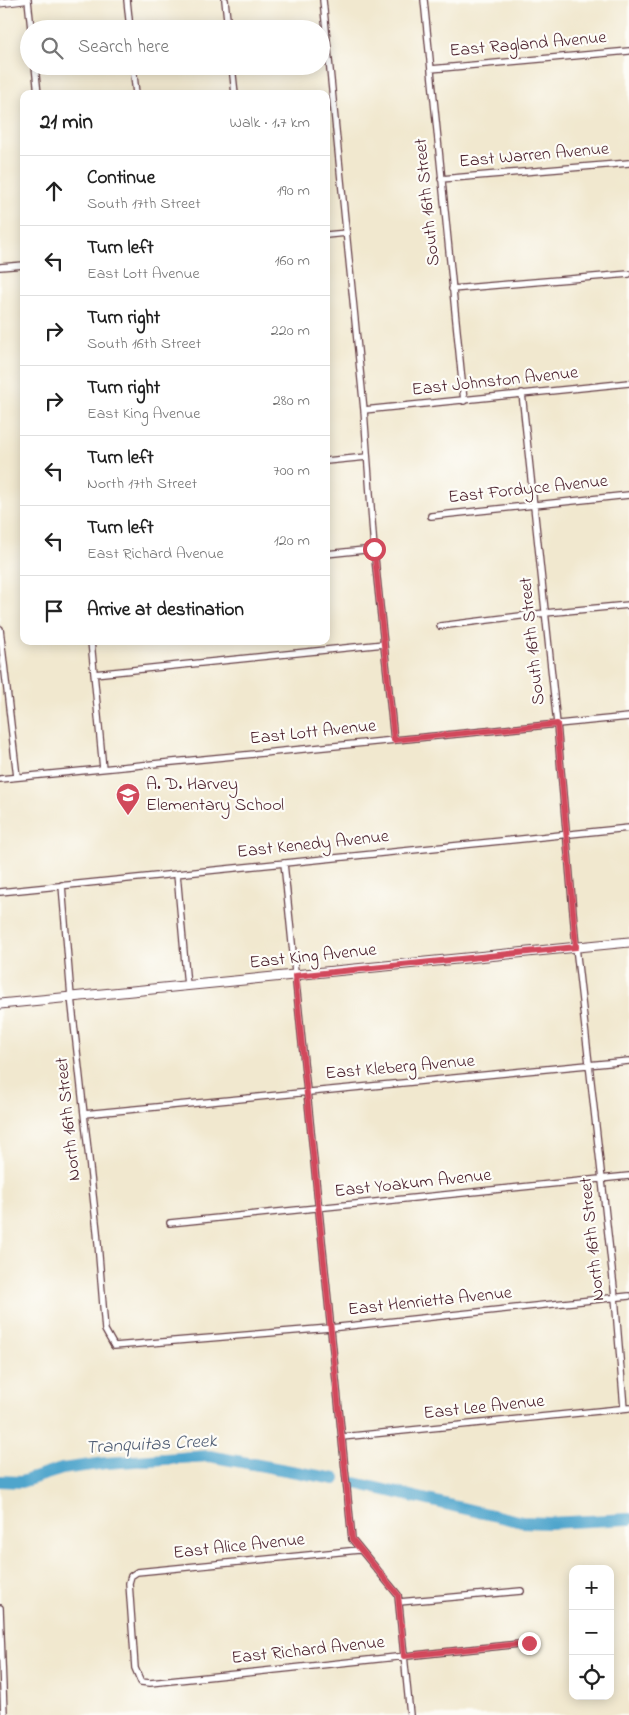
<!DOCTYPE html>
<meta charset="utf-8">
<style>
:root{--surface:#fff;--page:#f2f2f2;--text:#222;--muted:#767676;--line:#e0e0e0}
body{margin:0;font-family:"Indie Flower",sans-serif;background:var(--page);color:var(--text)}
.controls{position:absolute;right:15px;bottom:15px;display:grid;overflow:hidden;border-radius:10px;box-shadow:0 2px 12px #0003}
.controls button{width:45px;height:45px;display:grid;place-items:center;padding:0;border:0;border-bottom:1px solid var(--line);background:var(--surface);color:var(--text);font:25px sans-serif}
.stop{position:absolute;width:15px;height:15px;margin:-11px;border:4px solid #d1495b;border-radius:50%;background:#fff}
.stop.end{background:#d1495b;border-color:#fff;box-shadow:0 1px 5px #0008}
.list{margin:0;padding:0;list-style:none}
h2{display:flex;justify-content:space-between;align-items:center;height:65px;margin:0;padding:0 20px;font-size:21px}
h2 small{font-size:16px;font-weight:400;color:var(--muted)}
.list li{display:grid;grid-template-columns:32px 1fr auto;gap:15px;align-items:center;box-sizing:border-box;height:70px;padding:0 20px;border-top:1px solid var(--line)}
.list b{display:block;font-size:19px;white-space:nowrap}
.list p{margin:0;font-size:16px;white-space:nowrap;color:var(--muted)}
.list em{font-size:16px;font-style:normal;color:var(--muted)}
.icon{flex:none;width:28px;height:28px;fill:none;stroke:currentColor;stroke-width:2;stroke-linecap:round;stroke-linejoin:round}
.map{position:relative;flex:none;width:629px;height:1715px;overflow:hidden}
.search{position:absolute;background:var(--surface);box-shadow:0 2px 12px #0003;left:20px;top:20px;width:310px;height:55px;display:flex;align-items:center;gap:12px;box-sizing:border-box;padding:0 18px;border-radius:28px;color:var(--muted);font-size:19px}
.panel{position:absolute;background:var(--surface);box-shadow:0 2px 12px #0003;left:20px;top:90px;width:310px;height:555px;border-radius:10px}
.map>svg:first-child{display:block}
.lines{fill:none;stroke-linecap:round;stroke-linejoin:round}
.river{stroke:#50a5cc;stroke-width:12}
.minor-casing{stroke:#633d44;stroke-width:8}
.tertiary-casing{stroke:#633d44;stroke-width:9}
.primary-casing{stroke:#633d44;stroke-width:11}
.minor{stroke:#fff;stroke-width:5.5}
.tertiary{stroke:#fff;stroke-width:7}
.primary{stroke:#fff;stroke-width:9}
.route{stroke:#d1495b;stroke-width:6}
.labels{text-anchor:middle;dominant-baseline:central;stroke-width:4.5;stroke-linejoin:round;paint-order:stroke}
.street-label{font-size:18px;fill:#4a1f2b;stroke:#fdfcf7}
.poi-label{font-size:18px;fill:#4a1f2b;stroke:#fdfcf7;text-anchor:start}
.water-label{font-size:19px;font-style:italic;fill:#4d5b73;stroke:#fdfcf7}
</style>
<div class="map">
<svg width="629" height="1715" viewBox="0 0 629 1715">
<rect width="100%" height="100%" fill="#fdfcf7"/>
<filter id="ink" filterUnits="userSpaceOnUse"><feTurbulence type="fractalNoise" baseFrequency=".02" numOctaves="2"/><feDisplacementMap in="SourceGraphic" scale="10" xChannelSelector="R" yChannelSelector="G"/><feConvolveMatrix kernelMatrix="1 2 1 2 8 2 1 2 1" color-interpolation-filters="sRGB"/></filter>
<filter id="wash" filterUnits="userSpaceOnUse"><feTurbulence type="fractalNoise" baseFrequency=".0096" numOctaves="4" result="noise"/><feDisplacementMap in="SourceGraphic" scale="20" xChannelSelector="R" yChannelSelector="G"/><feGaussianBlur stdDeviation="1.12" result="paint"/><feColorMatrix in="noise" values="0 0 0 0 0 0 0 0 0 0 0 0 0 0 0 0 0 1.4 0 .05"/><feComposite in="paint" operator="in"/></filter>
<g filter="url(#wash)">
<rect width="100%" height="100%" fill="#f1e8cf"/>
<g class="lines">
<path class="river" d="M0,1481l21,1 41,-13 43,-6 104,-7 126,23
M355,1483l167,39 27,1 80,-4"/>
</g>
</g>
<g filter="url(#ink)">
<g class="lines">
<defs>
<path id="minor" d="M28,0l3,29
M127,0l3,29
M225,0l3,29
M323,0l41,410 10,139 20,191
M424,0l40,401
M35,66l3,28
M133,66l3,28
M232,66l3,28
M431,69l198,-18
M441,179l188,-16
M326,235l21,-2
M0,267l24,-2
M452,289l177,-15
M522,393l35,331 19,223 39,350 9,111
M364,410l265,-27
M326,461l41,-4
M431,516l198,-21
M326,554l48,-5
M440,626l105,-13 84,-8
M0,629l17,148
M91,641l12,128
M94,674l290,-30
M0,779l629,-62
M284,863l68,676 46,56 12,120
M177,874l10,112
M62,885l9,112 26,234 8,99 9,16 216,-18 299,-32
M0,892l629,-64
M84,1114l545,-53
M170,1223l459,-47
M342,1437l287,-29
M359,1550l-222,22 -6,4 -2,7 6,85 6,14 9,1 379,-40
M399,1602l122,-11
M0,1608l4,107"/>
<path id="tertiary" d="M0,3l24,-3"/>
<path id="primary" d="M0,1004l629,-62"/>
</defs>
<use href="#minor" class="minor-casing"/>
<use href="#tertiary" class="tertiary-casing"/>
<use href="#primary" class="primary-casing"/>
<use href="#minor" class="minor"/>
<use href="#tertiary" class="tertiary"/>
<use href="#primary" class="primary"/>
</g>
</g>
<g class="lines" filter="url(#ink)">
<path class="route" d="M374,549l20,191 163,-16 19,223 -281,29 57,563 46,56 6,61 125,-13"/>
</g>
<defs>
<symbol id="school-pin" viewBox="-11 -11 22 30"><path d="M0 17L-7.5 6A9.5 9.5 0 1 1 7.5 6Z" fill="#d1495b" stroke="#fdfcf7"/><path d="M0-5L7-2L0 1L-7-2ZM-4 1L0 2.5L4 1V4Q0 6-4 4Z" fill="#fff"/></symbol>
</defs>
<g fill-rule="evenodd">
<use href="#school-pin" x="114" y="781" width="28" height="38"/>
</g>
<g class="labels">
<g class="street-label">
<text transform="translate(528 45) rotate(-5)">East Ragland Avenue</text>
<text transform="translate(534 156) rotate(-5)">East Warren Avenue</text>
<text transform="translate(428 202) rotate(-96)">South 16th Street</text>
<text transform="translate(495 382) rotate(-6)">East Johnston Avenue</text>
<text transform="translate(528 490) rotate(-6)">East Fordyce Avenue</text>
<text transform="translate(533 641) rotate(-96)">South 16th Street</text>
<text transform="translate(313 733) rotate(-6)">East Lott Avenue</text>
<text transform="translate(313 845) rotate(-6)">East Kenedy Avenue</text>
<text transform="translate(313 957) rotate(-6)">East King Avenue</text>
<text transform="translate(400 1068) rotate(-5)">East Kleberg Avenue</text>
<text transform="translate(69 1119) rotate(-96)">North 16th Street</text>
<text transform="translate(413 1184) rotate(-6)">East Yoakum Avenue</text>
<text transform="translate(593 1239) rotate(-96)">North 16th Street</text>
<text transform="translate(430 1302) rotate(-6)">East Henrietta Avenue</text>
<text transform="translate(484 1408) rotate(-6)">East Lee Avenue</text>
<text transform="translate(239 1547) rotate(-6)">East Alice Avenue</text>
<text transform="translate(308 1651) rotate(-6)">East Richard Avenue</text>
</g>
<g class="poi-label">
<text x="146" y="785">A. D. Harvey<tspan x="146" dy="21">Elementary School</tspan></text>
</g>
<g class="water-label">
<text transform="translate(151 1445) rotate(-3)">Tranquitas Creek</text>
</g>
</g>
</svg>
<div class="controls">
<button>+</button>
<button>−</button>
<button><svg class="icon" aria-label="locate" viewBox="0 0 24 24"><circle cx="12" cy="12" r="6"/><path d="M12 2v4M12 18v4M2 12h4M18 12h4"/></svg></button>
</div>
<div class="stop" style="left:374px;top:549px"></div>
<div class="stop end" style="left:529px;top:1643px"></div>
<div class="search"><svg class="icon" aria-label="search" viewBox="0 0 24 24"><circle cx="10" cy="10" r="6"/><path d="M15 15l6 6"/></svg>Search here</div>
<section class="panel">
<h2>21 min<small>Walk · 1.7 km</small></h2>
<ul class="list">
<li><svg class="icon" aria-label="ahead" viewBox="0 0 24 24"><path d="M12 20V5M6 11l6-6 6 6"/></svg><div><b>Continue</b><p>South 17th Street</p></div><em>190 m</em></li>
<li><svg class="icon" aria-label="left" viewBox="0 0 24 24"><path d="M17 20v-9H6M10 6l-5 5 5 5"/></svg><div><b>Turn left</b><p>East Lott Avenue</p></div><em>160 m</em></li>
<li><svg class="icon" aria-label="right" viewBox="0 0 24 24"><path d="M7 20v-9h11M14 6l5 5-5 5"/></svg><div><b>Turn right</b><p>South 16th Street</p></div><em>220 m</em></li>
<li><svg class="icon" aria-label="right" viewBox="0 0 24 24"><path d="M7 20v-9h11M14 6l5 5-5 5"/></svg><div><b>Turn right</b><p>East King Avenue</p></div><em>280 m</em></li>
<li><svg class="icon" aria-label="left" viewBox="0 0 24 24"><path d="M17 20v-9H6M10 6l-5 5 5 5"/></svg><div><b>Turn left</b><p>North 17th Street</p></div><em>700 m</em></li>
<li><svg class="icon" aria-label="left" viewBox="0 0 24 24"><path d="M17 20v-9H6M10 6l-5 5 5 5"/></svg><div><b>Turn left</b><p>East Richard Avenue</p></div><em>120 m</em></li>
<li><svg class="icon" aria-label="arrive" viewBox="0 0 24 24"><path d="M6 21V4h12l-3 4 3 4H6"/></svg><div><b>Arrive at destination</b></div></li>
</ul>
</section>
</div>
